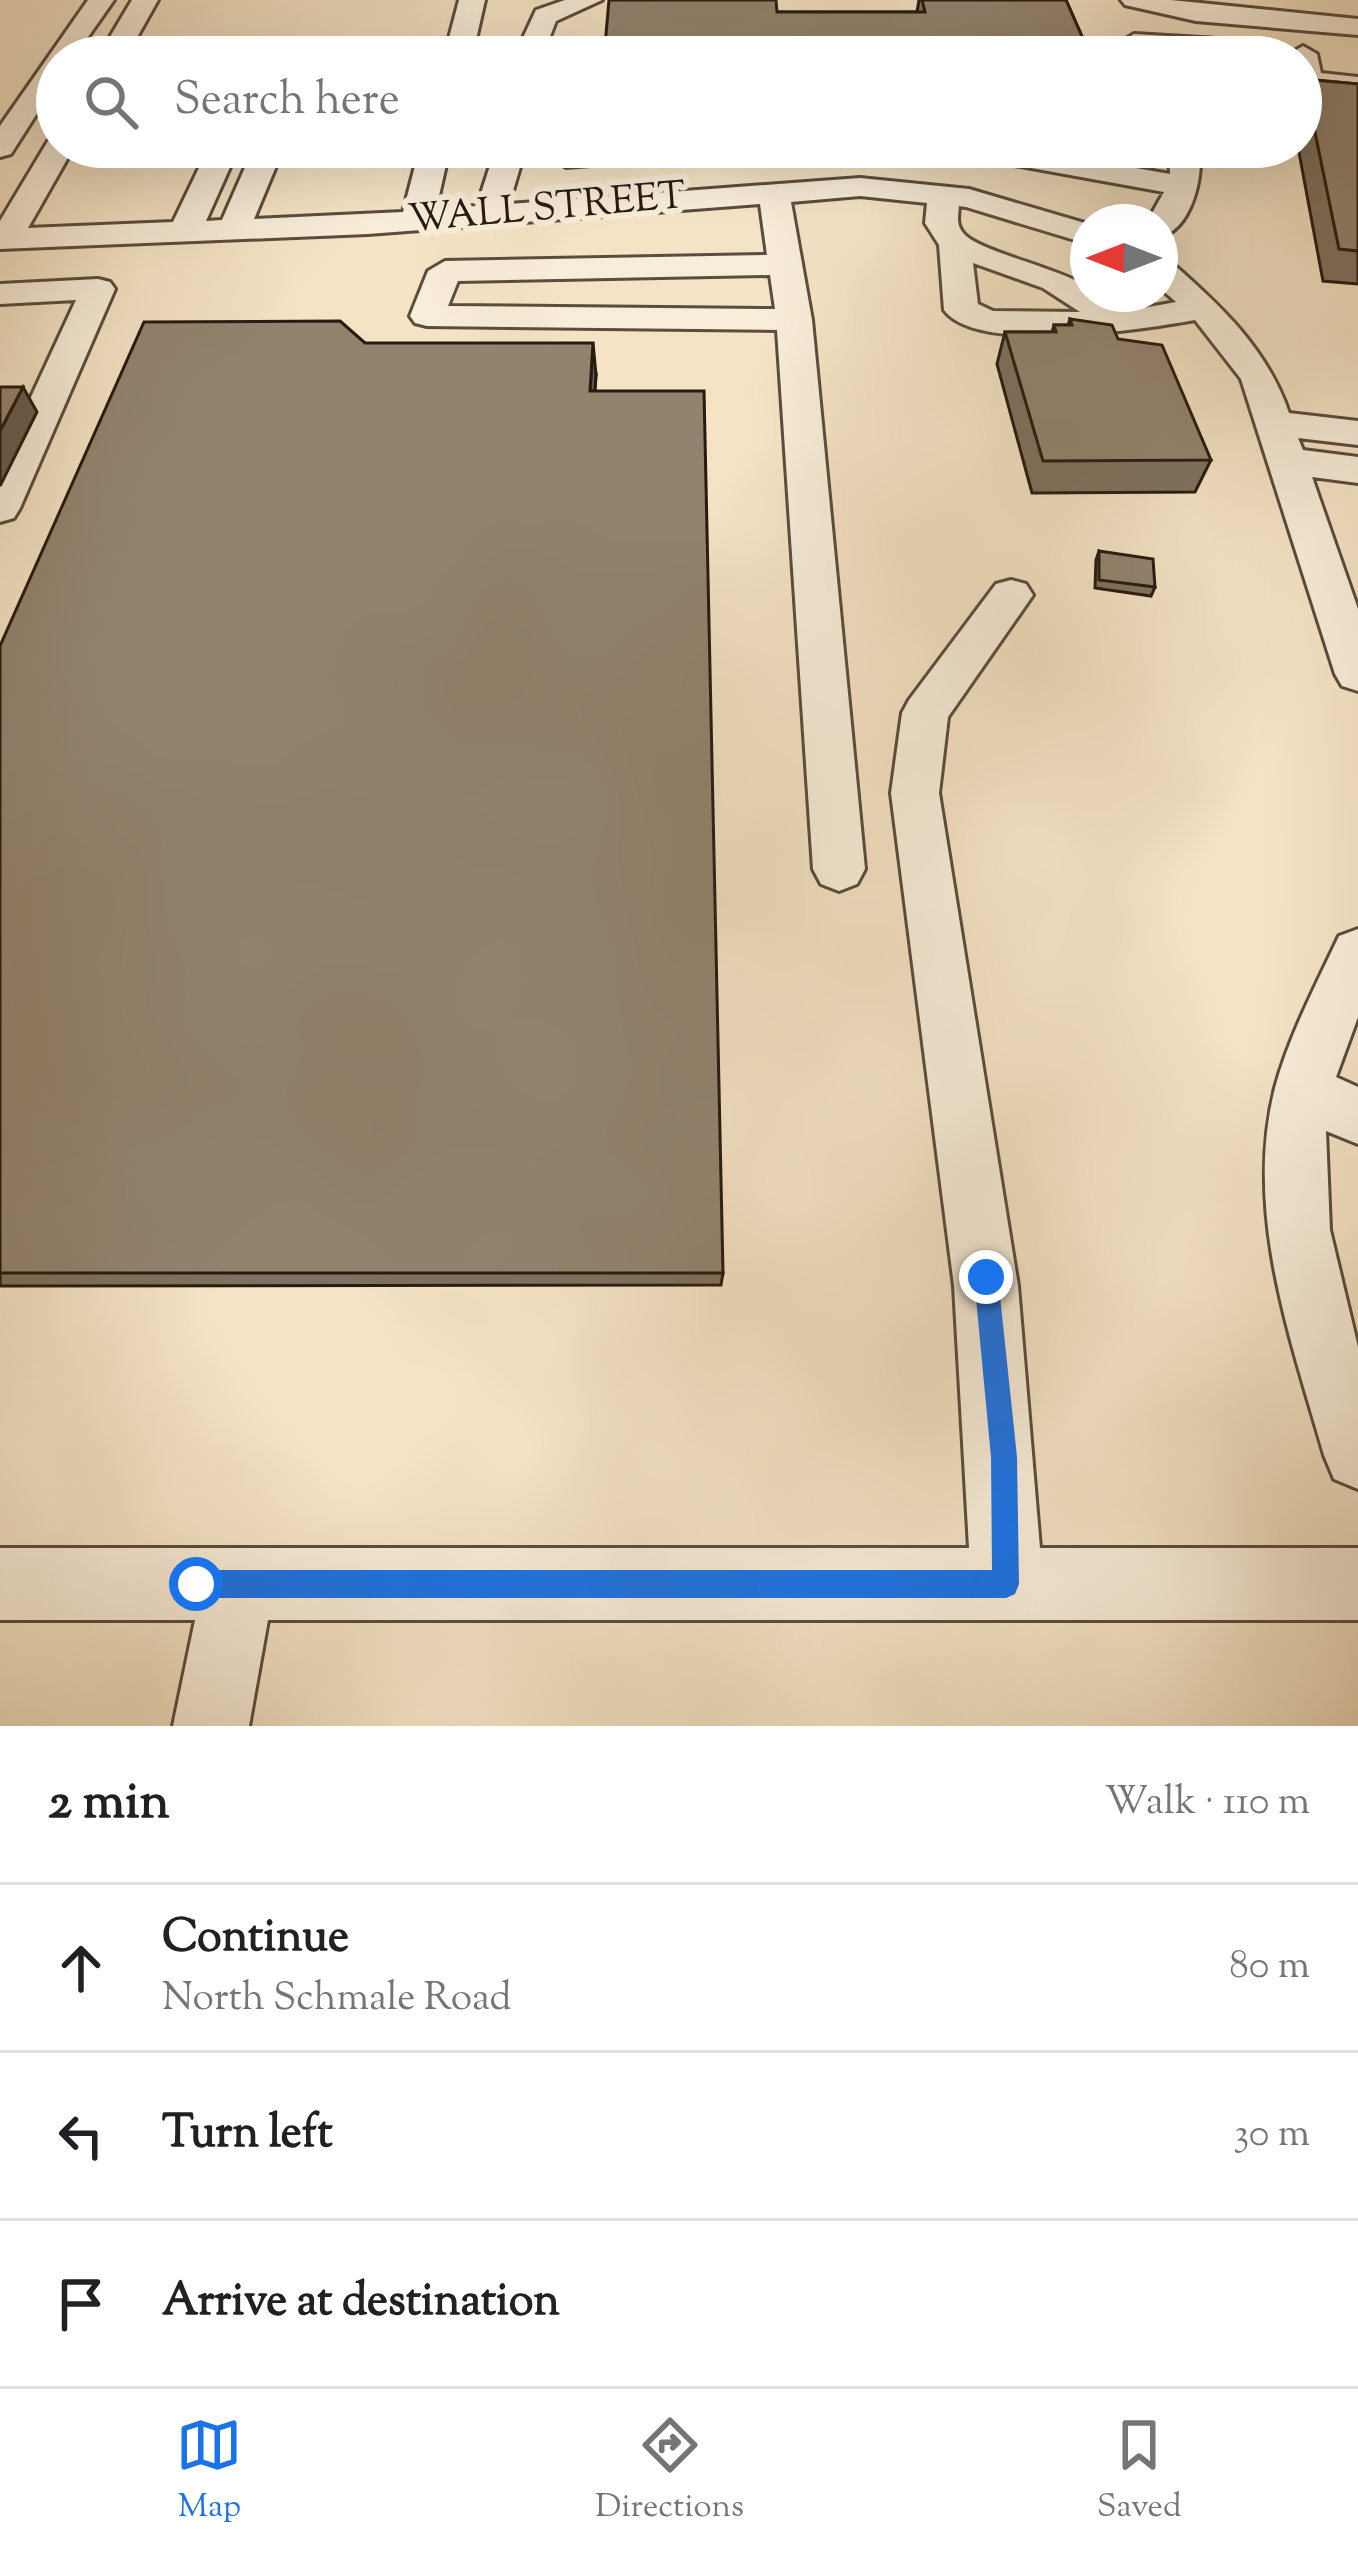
<!DOCTYPE html>
<meta charset="utf-8">
<style>
:root{--surface:#fff;--page:#f6f6f6;--text:#202124;--muted:#757577;--line:#e0e0e0;--accent:#1a73e8}
body{margin:0;font-family:"Sorts Mill Goudy",serif;background:var(--page);color:var(--text)}
.compass{position:absolute;left:1070px;top:204px;width:108px;height:108px;border-radius:50%;background:var(--surface);box-shadow:0 12px 48px #0002;rotate:270deg}
.stop{position:absolute;width:36px;height:36px;margin:-27px;border:9px solid #1a73e8;border-radius:50%;background:#fff}
.stop.end{background:#1a73e8;border-color:#fff;box-shadow:0 3px 12px #0008}
.list{margin:0;padding:0;list-style:none}
h2{display:flex;justify-content:space-between;align-items:center;height:156px;margin:0;padding:0 48px;font-size:51px}
h2 small{font-size:39px;font-weight:400;color:var(--muted)}
.list li{display:grid;grid-template-columns:78px 1fr auto;gap:36px;align-items:center;box-sizing:border-box;height:168px;padding:0 48px;border-top:3px solid var(--line)}
.list b{display:block;font-size:45px;white-space:nowrap}
.list p{margin:0;font-size:39px;white-space:nowrap;color:var(--muted)}
.list em{font-size:39px;font-style:normal;color:var(--muted)}
.icon{flex:none;width:66px;height:66px;fill:none;stroke:currentColor;stroke-width:2;stroke-linecap:round;stroke-linejoin:round}
.map{position:relative;flex:none;width:1358px;height:1726px;overflow:hidden}
.search{position:absolute;background:var(--surface);box-shadow:0 12px 48px #0002;left:36px;right:36px;top:36px;height:132px;display:flex;align-items:center;gap:30px;box-sizing:border-box;padding:0 42px;border-radius:66px;color:var(--muted);font-size:45px}
.sheet{height:660px;background:var(--surface)}
nav{display:flex;justify-content:space-around;align-items:center;box-sizing:border-box;height:168px;border-top:3px solid var(--line);background:var(--surface);font-size:33px;color:var(--muted)}
nav a{display:grid;justify-items:center;gap:6px}
nav .on{color:var(--accent)}
.map>svg:first-child{display:block}
.lines{fill:none;stroke-linecap:round;stroke-linejoin:round}
.minor-casing{stroke:#5a4c3e;stroke-width:6}
.minor{fill:#f8edd9;fill-rule:evenodd}
.wall{fill:#7e715f;stroke:#271a11;stroke-width:3}
.shaded-wall{fill:#665c4e;stroke:#271a11;stroke-width:3}
.building{fill:#92836f;stroke:#271a11;stroke-width:3}
.route{fill:#1a73e8}
.labels{text-anchor:middle;dominant-baseline:central;stroke-width:12;stroke-linejoin:round;paint-order:stroke}
.far-street-label{font-size:39px;fill:#271a11;stroke:#f8edd9}
</style>
<div class="map">
<svg width="1358" height="1726" viewBox="0 0 1358 1726">
<rect width="100%" height="100%" fill="#f4e3c5"/>
<filter id="stains"><feTurbulence type="fractalNoise" baseFrequency=".00167" numOctaves="4"/><feColorMatrix values="0 0 0 0 .2 0 0 0 0 .09 0 0 0 0 .02 0 0 0 .5 -.17"/></filter>
<radialGradient id="worn" r=".72"><stop offset=".6" stop-color="#630" stop-opacity="0"/><stop offset="1" stop-color="#630" stop-opacity=".3"/></radialGradient>
<g class="lines">
<defs>
<path id="minor" d="M88,0h26l-40,57h-17v25l-46,72 -11,3v-31z
M132,0h26l-32,57h-28z
M459,0h26l-13,57h-28z
M565,0h37l-46,21 -14,36h-28l22,-47z
M1121,0h50l187,19v16l-162,-14 -71,-16z
M1134,34l101,6 14,8 -14,8 -111,-8 -3,-6z
M1303,46l14,8 4,19 37,4v16l-57,-7v-29l-12,-3z
M57,138v9h17l-46,81 145,-6 36,-75h30l-33,74 16,-1 32,-73h30l-30,72 149,-7 17,-65h30l-14,62 41,-3 19,-59h30l-17,57 351,-26 109,11 119,35v20l-122,-37 -7,-1c-1,11 -3,19 5,28 15,17 96,35 124,53v7h11l28,17 49,-9 -16,-14v-28l12,3c50,44 95,86 117,150l69,8v24l-60,-7 5,12 55,7v26l-46,-6 46,132v82l-16,-5 -7,-12 -94,-295 -46,-59c-50,9 -218,35 -251,-10l-5,-65 -14,-22 2,-20 -67,-7 -69,6 21,118 53,549 -8,15 -18,7 -18,-7 -8,-15 -36,-539 -350,-4 -12,-3 -5,-7 18,-45 17,-10 322,-6 -7,-51 -392,30 -368,15v-28l48,-80zM973,263l70,25 37,24 -87,-1 -15,-7zM770,275l5,34 -327,-3 10,-25z
M589,147h127l-15,9 -135,11 -15,-9 4,-6z
M950,147h66l154,27 -1,-27h30c5,28 -7,82 -39,90v-15h-13l17,-30 -199,-36z
M98,279l12,3 5,7 -95,219 -6,10 -14,4v-58l76,-164 -76,4v-20z
M1011,580l15,4 7,11 -85,122 -9,76 79,493 22,262h318v72h-1090l-19,106h-76l22,-106h-195v-72h969l-15,-262 -63,-493 11,-80 7,-13 87,-116z
M1358,929v88l-22,60 22,10v57l-32,-13 4,99 28,117v142l-24,-10 -10,-24c-34,-118 -80,-244 -49,-367 14,-52 41,-103 64,-152z"/>
</defs>
<use href="#minor" class="minor-casing"/>
<use href="#minor" class="minor"/>
</g>
<path class="wall" d="M919,0h147l25,57 -314,-45h140z
M1304,79l54,5v200l-35,-3 -25,-134h3v-61z
M1070,319l48,20 93,121 -16,32 -163,1 -35,-129 8,-32h47l2,-7h14z
M596,375l-1,16 128,882 -2,12 -721,1v-640z
M1099,551l56,36 -4,9 -56,-8 1,-28z"/>
<path class="shaded-wall" d="M593,343l3,32 -4,48 -2,-32z
M23,387l14,25 -37,74v-55z"/>
<path class="building" d="M609,0h167l1,12h148l-3,-12h144l25,57h-487z
M1304,79l54,5v167l-19,-2z
M1070,319l42,6 6,14 44,6 49,115 -168,1 -38,-129h51l-2,-7h18z
M340,321l25,22h228l-3,48h114l19,882h-723v-627l144,-324z
M0,387h23l-23,44z
M1099,551l54,8 2,28 -56,-7z"/>
<path class="route" d="M986,1265l12,12 19,180 2,127 -4,10 -9,4h-810l-10,-4 -4,-10 4,-10 10,-4h796l-1,-113 -17,-180z"/>
<g class="labels">
<g class="far-street-label">
<text transform="translate(547 210) rotate(-5)">WALL STREET</text>
</g>
</g>
<rect width="100%" height="100%" filter="url(#stains)"/>
<rect width="100%" height="100%" fill="url(#worn)"/>
</svg>
<svg class="compass" viewBox="-18 -18 36 36"><path d="M0-13l5 13h-10z" fill="#e53935"/><path d="M0 13l5-13h-10z" fill="#757577"/></svg>
<div class="stop" style="left:196px;top:1584px"></div>
<div class="stop end" style="left:986px;top:1277px"></div>
<div class="search"><svg class="icon" aria-label="search" viewBox="0 0 24 24"><circle cx="10" cy="10" r="6"/><path d="M15 15l6 6"/></svg>Search here</div>
</div>
<section class="sheet">
<h2>2 min<small>Walk · 110 m</small></h2>
<ul class="list">
<li><svg class="icon" aria-label="ahead" viewBox="0 0 24 24"><path d="M12 20V5M6 11l6-6 6 6"/></svg><div><b>Continue</b><p>North Schmale Road</p></div><em>80 m</em></li>
<li><svg class="icon" aria-label="left" viewBox="0 0 24 24"><path d="M17 20v-9H6M10 6l-5 5 5 5"/></svg><div><b>Turn left</b></div><em>30 m</em></li>
<li><svg class="icon" aria-label="arrive" viewBox="0 0 24 24"><path d="M6 21V4h12l-3 4 3 4H6"/></svg><div><b>Arrive at destination</b></div></li>
</ul>
</section>
<nav>
<a class="on"><svg class="icon" aria-label="map" viewBox="0 0 24 24"><path d="M3 6l6-2 6 2 6-2v14l-6 2-6-2-6 2zM9 4v14M15 6v14"/></svg>Map</a>
<a><svg class="icon" aria-label="directions" viewBox="0 0 24 24"><path d="M12 3l9 9-9 9-9-9zM9 14v-3h6M13 9l2 2-2 2"/></svg>Directions</a>
<a><svg class="icon" aria-label="saved" viewBox="0 0 24 24"><path d="M7 4h10v16l-5-4-5 4z"/></svg>Saved</a>
</nav>
